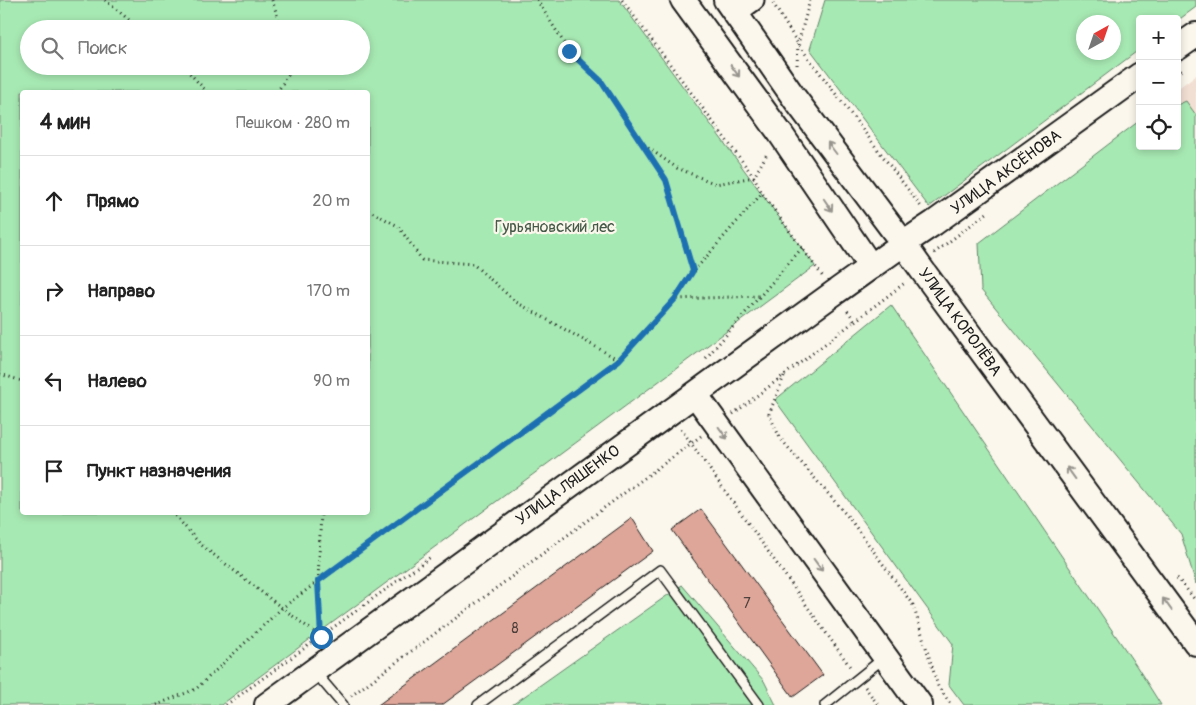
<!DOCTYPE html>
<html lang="ru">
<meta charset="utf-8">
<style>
:root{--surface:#fff;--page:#f2f2f2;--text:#222;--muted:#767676;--line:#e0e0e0}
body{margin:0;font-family:Pangolin,sans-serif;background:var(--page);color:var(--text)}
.controls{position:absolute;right:15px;top:15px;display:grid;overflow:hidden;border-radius:5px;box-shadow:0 2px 8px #0003}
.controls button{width:45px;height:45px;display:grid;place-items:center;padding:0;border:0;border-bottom:1px solid var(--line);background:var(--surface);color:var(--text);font:25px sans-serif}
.compass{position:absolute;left:1076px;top:15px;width:45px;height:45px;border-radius:50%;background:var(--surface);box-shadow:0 2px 8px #0003;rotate:40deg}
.stop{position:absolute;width:15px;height:15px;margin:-11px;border:4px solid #1f6fb2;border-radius:50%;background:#fff}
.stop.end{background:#1f6fb2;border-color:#fff;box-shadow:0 1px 5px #0008}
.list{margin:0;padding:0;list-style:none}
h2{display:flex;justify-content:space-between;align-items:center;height:65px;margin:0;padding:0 20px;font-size:21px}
h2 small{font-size:16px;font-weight:400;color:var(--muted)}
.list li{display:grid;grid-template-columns:32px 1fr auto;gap:15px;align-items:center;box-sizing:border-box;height:90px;padding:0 20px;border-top:1px solid var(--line)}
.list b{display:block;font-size:19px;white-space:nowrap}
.list em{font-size:16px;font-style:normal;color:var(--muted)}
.icon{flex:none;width:28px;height:28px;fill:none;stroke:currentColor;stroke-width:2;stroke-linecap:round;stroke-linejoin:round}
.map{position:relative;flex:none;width:1196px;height:705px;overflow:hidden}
.search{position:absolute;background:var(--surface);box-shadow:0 2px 8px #0003;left:20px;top:20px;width:350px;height:55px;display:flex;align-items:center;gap:12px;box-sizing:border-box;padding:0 18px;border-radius:28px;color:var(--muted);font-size:19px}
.panel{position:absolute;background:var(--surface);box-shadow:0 2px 8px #0003;left:20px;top:90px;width:350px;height:425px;border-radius:5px}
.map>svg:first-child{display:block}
.built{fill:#f2dfd3}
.green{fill:#a7e9b3;stroke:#628268;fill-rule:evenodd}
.building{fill:#dea699;stroke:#1c1c1c}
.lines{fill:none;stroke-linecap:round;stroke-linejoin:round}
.service-casing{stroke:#1c1c1c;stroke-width:12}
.tertiary-casing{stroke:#1c1c1c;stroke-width:25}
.secondary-casing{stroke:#1c1c1c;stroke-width:28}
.path{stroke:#1c1c1c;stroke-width:3;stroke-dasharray:1 4;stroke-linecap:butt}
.service{stroke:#fbf7ec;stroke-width:9}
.tertiary{stroke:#fbf7ec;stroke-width:21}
.secondary{stroke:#fbf7ec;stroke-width:24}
.oneway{stroke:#97948e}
.route{stroke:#1f6fb2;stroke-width:6}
.labels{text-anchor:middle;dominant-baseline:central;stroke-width:4.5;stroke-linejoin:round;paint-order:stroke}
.number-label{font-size:14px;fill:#4c3e3b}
.street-label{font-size:16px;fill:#1c1c1c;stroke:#fbf7ec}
.park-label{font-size:16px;fill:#465a49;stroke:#fbf7ec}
</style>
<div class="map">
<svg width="1196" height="705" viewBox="0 0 1196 705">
<rect width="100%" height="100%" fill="#fbf7ec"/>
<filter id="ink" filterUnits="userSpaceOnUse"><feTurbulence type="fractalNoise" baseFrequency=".02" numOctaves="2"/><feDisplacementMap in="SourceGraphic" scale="10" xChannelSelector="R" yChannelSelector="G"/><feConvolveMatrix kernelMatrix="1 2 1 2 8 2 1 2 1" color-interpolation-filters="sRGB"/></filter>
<g filter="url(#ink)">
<path class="built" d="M1196,75v66l-19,-26v-26z"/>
<path class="green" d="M0,0h619l196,266 -594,439h-221zM29,29h332v37h-332zM22,92h346v420h-346z
M825,0h371v7l-19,14v-2h-37v30l-211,158 -119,-158zM1114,22v30h-30v-30z
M1186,101l10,14v469l-15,-50 -200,-244 -2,-47 160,-122 1,25h37v-41z
M891,305l246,362 24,38h-197l-15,-20 4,-41 -178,-244z
M682,585l82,96 12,24h-264z"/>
<path class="building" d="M701,509l122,166 -30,22 -121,-167z
M632,518l21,33 -211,154h-64z"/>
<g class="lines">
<defs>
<path id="service" d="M314,671l29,34
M478,705l182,-135 99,135
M825,705l60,-48"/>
<path id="tertiary" d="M735,13l18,-13"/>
<path id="secondary" d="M683,0l97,133 91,134
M726,0l69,99 108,144 19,27 274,373
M1177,48l19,-13
M695,394l225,311
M267,705l567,-412c33,-23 66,-48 100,-70l206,-148"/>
</defs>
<use href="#service" class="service-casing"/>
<use href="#tertiary" class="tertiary-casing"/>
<use href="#secondary" class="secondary-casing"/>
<path class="path" d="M105,0l35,29
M272,0l10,29
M537,0l32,51 32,30 65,99 27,91 -18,28
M622,0l132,177 8,16 61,84
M773,3l25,41 124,164
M797,65l1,-21 12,-44
M183,66l24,26
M1177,74l8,-5
M277,92l17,-26
M644,145l33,23 39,16 38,-7 14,-25
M368,210l30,16 24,34 51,4 43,38 103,58
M934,253l53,-40
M694,271l68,-78
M855,321l51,-39
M706,358l96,-110
M0,374l22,7
M784,376l-15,38 11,24 69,80 64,87 25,81 13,19
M733,414l122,-93 -9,-12
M681,429l170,239
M172,512l28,32 82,64 39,29
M1177,578l8,9 11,14
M321,636l-3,-55 3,-69
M865,687l13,18
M351,696l350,-260
M156,705l40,-16 86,-81 337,-248 56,-61 85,-3
M226,705l206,-149"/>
<use href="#service" class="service"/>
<use href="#tertiary" class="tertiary"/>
<use href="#secondary" class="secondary"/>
</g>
<defs><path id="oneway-shaft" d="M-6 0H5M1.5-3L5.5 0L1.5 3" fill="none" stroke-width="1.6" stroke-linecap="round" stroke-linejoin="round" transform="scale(1.25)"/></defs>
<g class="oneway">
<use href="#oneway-shaft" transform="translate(735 71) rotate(54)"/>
<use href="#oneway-shaft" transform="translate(832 148) rotate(-127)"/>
<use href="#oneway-shaft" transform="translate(828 205) rotate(56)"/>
<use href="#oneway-shaft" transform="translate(723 433) rotate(54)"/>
<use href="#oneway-shaft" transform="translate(1071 473) rotate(-126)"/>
<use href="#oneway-shaft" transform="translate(818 565) rotate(54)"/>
<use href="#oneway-shaft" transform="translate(1167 604) rotate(-126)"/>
</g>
</g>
<g class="lines" filter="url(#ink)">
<path class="route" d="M321,637l-3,-56 301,-221 56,-61 18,-28 -27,-91 -65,-99 -32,-30"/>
</g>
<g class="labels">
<g class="number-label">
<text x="747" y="603">7</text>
<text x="515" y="628">8</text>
</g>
<g class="street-label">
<text transform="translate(1006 172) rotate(-36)">УЛИЦА АКСЁНОВА</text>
<text transform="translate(960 322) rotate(54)">УЛИЦА КОРОЛЁВА</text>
<text transform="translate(568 485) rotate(-36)">УЛИЦА ЛЯШЕНКО</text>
</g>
<g class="park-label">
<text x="555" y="227">Гурьяновский лес</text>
</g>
</g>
</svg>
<div class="controls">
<button>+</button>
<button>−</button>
<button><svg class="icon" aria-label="locate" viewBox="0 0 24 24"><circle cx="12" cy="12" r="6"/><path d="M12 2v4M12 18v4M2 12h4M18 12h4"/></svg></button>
</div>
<svg class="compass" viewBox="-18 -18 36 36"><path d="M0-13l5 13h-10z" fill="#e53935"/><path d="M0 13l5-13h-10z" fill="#767676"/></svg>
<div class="stop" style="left:321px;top:637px"></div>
<div class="stop end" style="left:569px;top:51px"></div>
<div class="search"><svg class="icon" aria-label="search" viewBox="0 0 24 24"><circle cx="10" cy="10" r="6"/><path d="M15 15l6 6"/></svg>Поиск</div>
<section class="panel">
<h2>4 мин<small>Пешком · 280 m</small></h2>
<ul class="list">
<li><svg class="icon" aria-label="ahead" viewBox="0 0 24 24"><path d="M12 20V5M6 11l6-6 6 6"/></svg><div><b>Прямо</b></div><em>20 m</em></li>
<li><svg class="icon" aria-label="right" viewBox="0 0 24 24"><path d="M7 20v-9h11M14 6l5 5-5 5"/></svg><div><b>Направо</b></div><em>170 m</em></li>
<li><svg class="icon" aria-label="left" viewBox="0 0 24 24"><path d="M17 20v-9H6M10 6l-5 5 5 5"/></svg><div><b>Налево</b></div><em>90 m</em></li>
<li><svg class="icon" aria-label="arrive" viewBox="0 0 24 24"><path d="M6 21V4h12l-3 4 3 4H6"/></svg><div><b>Пункт назначения</b></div></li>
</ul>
</section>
</div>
